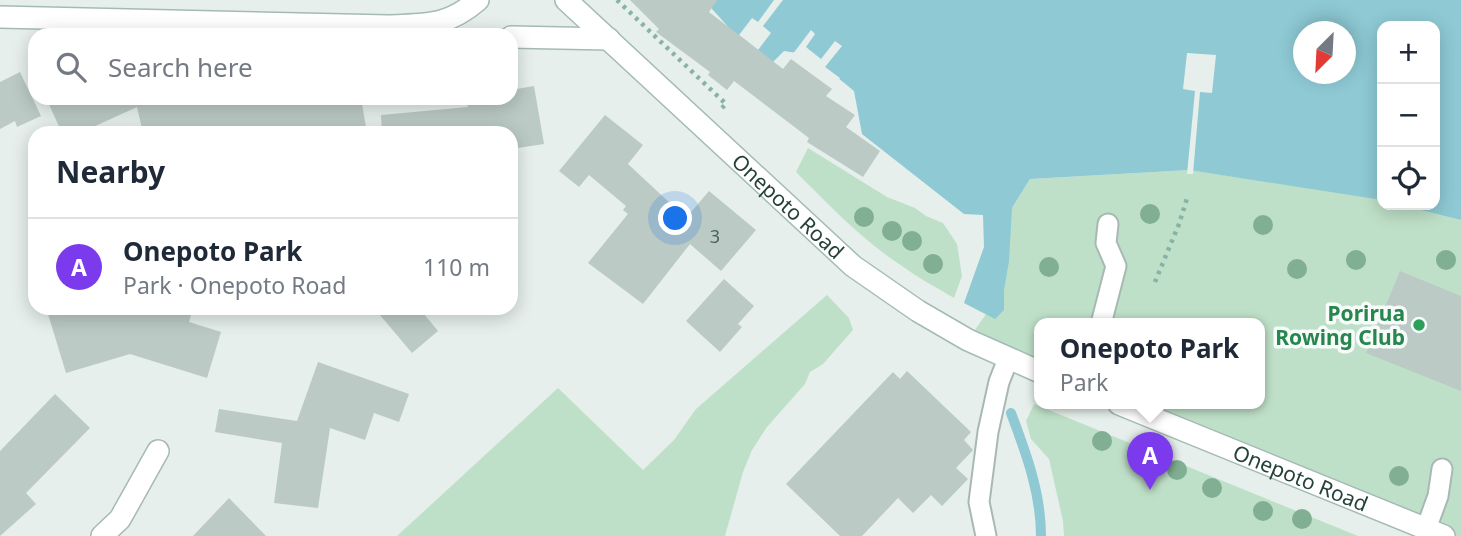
<!DOCTYPE html>
<meta charset="utf-8">
<style>
:root{--surface:#fff;--page:#f2f2f3;--text:#1f2937;--muted:#747a83;--line:#e0e1e3;--accent:#7c3aed}
body{margin:0;font-family:"Noto Sans",sans-serif;background:var(--page);color:var(--text)}
.controls{position:absolute;right:21px;top:21px;display:grid;overflow:hidden;border-radius:14px;box-shadow:0 4px 18px #0003}
.controls button{width:63px;height:63px;display:grid;place-items:center;padding:0;border:0;border-bottom:2px solid var(--line);background:var(--surface);color:var(--text);font:35px sans-serif}
.compass{position:absolute;left:1293px;top:21px;width:63px;height:63px;border-radius:50%;background:var(--surface);box-shadow:0 4px 18px #0003;rotate:204deg}
.you{position:absolute;left:676px;top:219px;width:24px;height:24px;margin:-18px;border:5px solid #fff;border-radius:50%;background:#1a73e8;box-shadow:0 0 0 10px #1a73e833}
.badge{display:grid;place-items:center;width:46px;height:46px;border-radius:50%;background:var(--accent);color:#fff;font-size:23px;font-weight:700}
.pin{position:absolute;translate:-50% -58px;filter:drop-shadow(0 2px 4px #0008)}
.pin::after{content:'';position:absolute;top:37px;width:24px;height:21px;background:inherit;clip-path:polygon(0 0,100% 0,50% 100%)}
.popup{position:absolute;left:1034px;top:318px;width:231px;height:91px;box-sizing:border-box;display:grid;place-content:center;border-radius:14px;background:var(--surface);filter:drop-shadow(0 2px 5px #0005);font-size:23px;white-space:nowrap;color:var(--muted)}
.popup b{font-size:26px;color:var(--text)}
.popup::after{content:'';position:absolute;left:50%;top:100%;margin-left:-14px;border:14px solid transparent;border-top-color:var(--surface)}
.list{margin:0;padding:0;list-style:none}
h2{display:flex;justify-content:space-between;align-items:center;height:91px;margin:0;padding:0 28px;font-size:30px}
h2 small{font-size:23px;font-weight:400;color:var(--muted)}
.list li{display:grid;grid-template-columns:46px 1fr auto;gap:21px;align-items:center;box-sizing:border-box;height:98px;padding:0 28px;border-top:2px solid var(--line)}
.list b{display:block;font-size:26px;white-space:nowrap}
.list p{margin:0;font-size:23px;white-space:nowrap;color:var(--muted)}
.list em{font-size:23px;font-style:normal;color:var(--muted)}
.icon{flex:none;width:38px;height:38px;fill:none;stroke:currentColor;stroke-width:2;stroke-linecap:round;stroke-linejoin:round}
.map{position:relative;flex:none;width:1461px;height:536px;overflow:hidden}
.search{position:absolute;background:var(--surface);box-shadow:0 4px 18px #0003;left:28px;top:28px;width:490px;height:77px;display:flex;align-items:center;gap:18px;box-sizing:border-box;padding:0 24px;border-radius:21px;color:var(--muted);font-size:26px}
.panel{position:absolute;background:var(--surface);box-shadow:0 4px 18px #0003;left:28px;top:126px;width:490px;height:189px;border-radius:21px}
.map>svg:first-child{display:block}
.green{fill:#bfe0c8}
.water{fill:#8ec9d4;fill-rule:evenodd}
.pier{fill:#e6efeb}
.lines{fill:none;stroke-linecap:round;stroke-linejoin:round}
.stream{stroke:#8ec9d4;stroke-width:10}
.building{fill:#bbcac4}
.lane-casing{stroke:#a8b8b2;stroke-width:23}
.street-casing{stroke:#a8b8b2;stroke-width:24}
.secondary-casing{stroke:#a4bbb3;stroke-width:24}
.path{stroke:#86b3a5;stroke-width:4.5;stroke-dasharray:3.5 5;stroke-linecap:butt}
.lane{stroke:#fff;stroke-width:19}
.street{stroke:#fff;stroke-width:21}
.secondary{stroke:#fff;stroke-width:21}
.tree{fill:#80af93}
.leisure-dot{fill:#2e9e5b;stroke:#f7fbf9;stroke-width:2.5}
.labels{text-anchor:middle;dominant-baseline:central;stroke-width:7;stroke-linejoin:round;paint-order:stroke}
.number-label{font-size:18px;fill:#4a645c}
.street-label{font-size:21px;fill:#24423a;stroke:#f7fbf9}
.leisure-label{font-size:21px;font-weight:bold;fill:#27864d;stroke:#f7fbf9;text-anchor:end}
</style>
<div class="map">
<svg width="1461" height="536" viewBox="0 0 1461 536">
<rect width="100%" height="100%" fill="#e6efeb"/>
<path class="green" d="M808,148l79,49 28,11 11,8 17,7 14,21 5,32 -8,22c-18,-11 -36,-20 -52,-32 -40,-26 -73,-61 -106,-94z
M1189,170l177,26 16,4v5h18l61,15v316h-17l-325,-132h141v-80h-220v48l-72,-32 18,-26 21,-98 23,-37z
M827,295l22,23 4,12 -30,34 -13,8 -5,12 -38,43 -15,23 -9,22 -18,64h-328l161,-148 85,82 31,-30 22,-31z
M1034,404l324,132h-294l-1,-15 -14,-62 -18,-20 -5,-18z"/>
<path class="water" d="M704,0h757v220l-61,-15h35v-179h-53v174l-193,-30 -159,9 -18,29 -3,53 -5,29v20l-9,9 -31,-16 20,-56 -1,-32 -19,-1 -102,-80 -8,-43 -44,-36 -26,-4 -18,18zM1304,32h42v42h-42z"/>
<path class="pier" d="M774,0h9l-20,26 8,7 -13,17 -19,-15 13,-17 6,4z
M811,30l4,4 -9,13 15,12 14,-18 7,5 -17,21 15,11 -3,4 -29,-24 -16,-3z
M1187,53l29,2 -4,38 -12,-1 -7,82h-6l8,-83 -12,-2z"/>
<g class="lines">
<path class="stream" d="M1011,413c15,40 30,80 30,123"/>
</g>
<path class="building" d="M630,0h87l-8,12 74,57 8,-10 41,30 -6,7 29,19 -9,12 34,24 -17,26 -56,-35 2,-4 -75,-57 -7,9 -19,-15 2,-3 -54,-40 3,-3z
M20,72l21,44 -24,11 -2,-6 -15,8v-47z
M534,86l10,58 -33,5v-16h-129l-1,-18 87,-8 -2,-9h45v-8z
M46,98h315l6,35h-224l-6,-26 -57,26h-18z
M605,115l38,30 -15,19 58,54 23,-27 47,39 -35,41 -31,-27 -47,60 -55,-41 40,-49 -5,-4 3,-4 -37,-31 -10,12 -20,-16z
M1400,271l61,25v95l-95,-38z
M724,279l30,27 -16,18 4,3 -22,25 -34,-31z
M66,308h103l22,7 -2,7 32,10 -14,46 -77,-24 -64,19 -18,-59z
M374,308h45l19,23 -26,22z
M318,362l91,32 -10,28 -25,-9 -9,27 -35,-12 -12,80 -44,-5 8,-60 -67,-11 4,-23 78,12z
M907,371l64,61 -7,8 9,10 -17,18 12,11 -26,27 -11,-11 -18,18 -15,-15 -36,38h-22l-54,-52 107,-112 7,7z
M55,394l35,34 -64,65 10,11 -36,32v-85z
M229,498l37,38h-73z"/>
<g class="lines">
<defs>
<path id="lane" d="M1101,324l15,-58 -10,-23 2,-19
M1426,529l12,-33 4,-27
M986,536l-7,-34 9,-70 11,-50 9,-23"/>
<path id="street" d="M102,536l18,-17 38,-68"/>
<g id="secondary">
<path id="s1" d="M566,0l287,266 65,45 50,29 72,32"/>
<path d="M0,17l388,9c38,-2 59,1 90,-26"/>
<path d="M511,37l98,2"/>
<path id="s2" d="M1119,404l325,132"/>
</g>
</defs>
<use href="#lane" class="lane-casing"/>
<use href="#street" class="street-casing"/>
<use href="#secondary" class="secondary-casing"/>
<path class="path" d="M617,0l109,104 -4,4
M1155,282l24,-58 9,-29"/>
<use href="#lane" class="lane"/>
<use href="#street" class="street"/>
<use href="#secondary" class="secondary"/>
</g>
<g class="tree">
<circle cx="1150" cy="214" r="10"/>
<circle cx="864" cy="217" r="10"/>
<circle cx="1263" cy="225" r="10"/>
<circle cx="892" cy="231" r="10"/>
<circle cx="912" cy="241" r="10"/>
<circle cx="1356" cy="260" r="10"/>
<circle cx="1446" cy="260" r="10"/>
<circle cx="933" cy="264" r="10"/>
<circle cx="1049" cy="267" r="10"/>
<circle cx="1297" cy="269" r="10"/>
<circle cx="1102" cy="441" r="10"/>
<circle cx="1148" cy="469" r="10"/>
<circle cx="1177" cy="470" r="10"/>
<circle cx="1399" cy="476" r="10"/>
<circle cx="1212" cy="488" r="10"/>
<circle cx="1263" cy="511" r="10"/>
<circle cx="1302" cy="519" r="10"/>
</g>
<circle class="leisure-dot" cx="1419" cy="325" r="7"/>
<g class="labels">
<g class="number-label">
<text x="715" y="236">3</text>
</g>
<g class="street-label">
<text stroke="none"><textPath href="#s1" startOffset="303">Onepoto Road</textPath></text>
<text stroke="none"><textPath href="#s2" startOffset="196">Onepoto Road</textPath></text>
</g>
<g class="leisure-label">
<text x="1405" y="313">Porirua<tspan x="1405" dy="24">Rowing Club</tspan></text>
</g>
</g>
</svg>
<div class="controls">
<button>+</button>
<button>−</button>
<button><svg class="icon" aria-label="locate" viewBox="0 0 24 24"><circle cx="12" cy="12" r="6"/><path d="M12 2v4M12 18v4M2 12h4M18 12h4"/></svg></button>
</div>
<svg class="compass" viewBox="-18 -18 36 36"><path d="M0-13l5 13h-10z" fill="#e53935"/><path d="M0 13l5-13h-10z" fill="#747a83"/></svg>
<div class="you"></div>
<div class="pin badge" style="left:1150px;top:490px">A</div>
<div class="popup"><b>Onepoto Park</b>Park</div>
<div class="search"><svg class="icon" aria-label="search" viewBox="0 0 24 24"><circle cx="10" cy="10" r="6"/><path d="M15 15l6 6"/></svg>Search here</div>
<section class="panel">
<h2>Nearby<small></small></h2>
<ul class="list">
<li><span class="badge">A</span><div><b>Onepoto Park</b><p>Park · Onepoto Road</p></div><em>110 m</em></li>
</ul>
</section>
</div>
